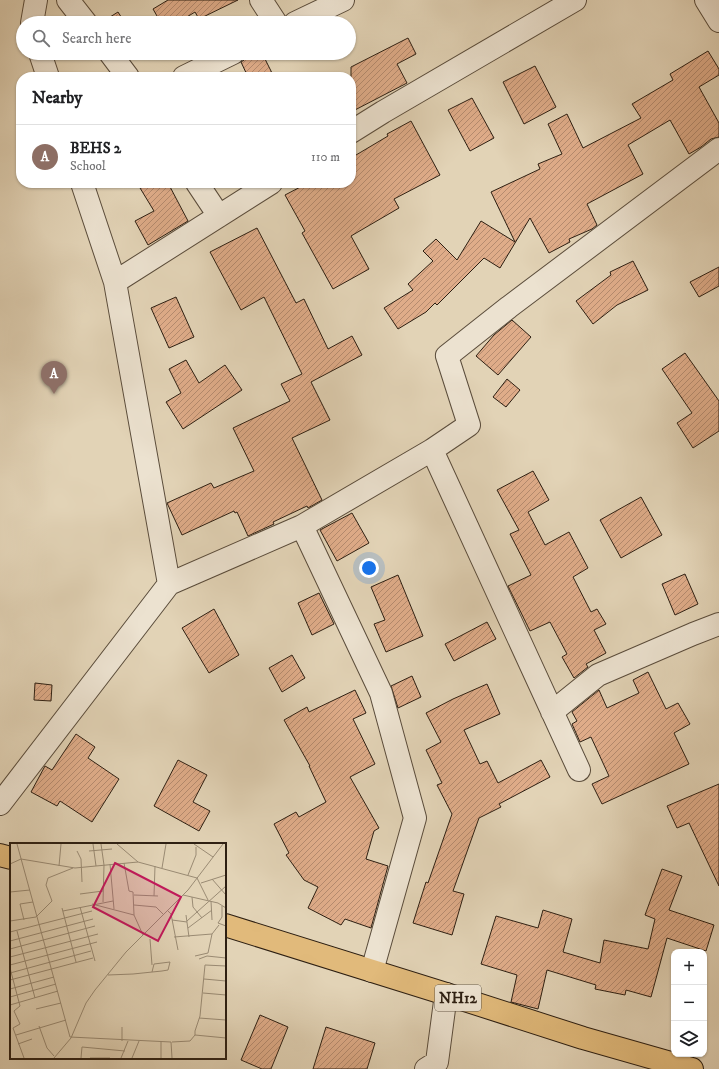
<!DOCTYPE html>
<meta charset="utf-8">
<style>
:root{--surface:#fff;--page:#f6f6f6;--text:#202124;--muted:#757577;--line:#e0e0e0;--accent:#db2777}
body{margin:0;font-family:"IM FELL DW Pica",serif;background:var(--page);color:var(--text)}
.controls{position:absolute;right:12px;bottom:12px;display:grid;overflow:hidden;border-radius:8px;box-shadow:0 1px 3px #0004}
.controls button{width:36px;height:36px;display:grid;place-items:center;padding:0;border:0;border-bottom:1px solid var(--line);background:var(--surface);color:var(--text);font:20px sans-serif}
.you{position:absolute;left:369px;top:568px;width:14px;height:14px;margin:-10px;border:3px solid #fff;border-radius:50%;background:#1a73e8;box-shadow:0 0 0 6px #1a73e833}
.badge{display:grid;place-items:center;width:26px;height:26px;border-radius:50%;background:var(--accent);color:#fff;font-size:13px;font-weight:700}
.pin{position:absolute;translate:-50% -33px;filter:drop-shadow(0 1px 2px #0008)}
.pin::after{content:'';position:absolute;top:21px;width:14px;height:12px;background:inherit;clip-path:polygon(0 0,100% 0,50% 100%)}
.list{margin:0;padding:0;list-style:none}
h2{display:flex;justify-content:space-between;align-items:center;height:52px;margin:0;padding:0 16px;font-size:17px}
h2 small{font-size:13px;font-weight:400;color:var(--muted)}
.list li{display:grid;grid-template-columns:26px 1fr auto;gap:12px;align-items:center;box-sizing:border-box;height:64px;padding:0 16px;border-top:1px solid var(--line)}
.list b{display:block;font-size:15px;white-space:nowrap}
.list p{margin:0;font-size:13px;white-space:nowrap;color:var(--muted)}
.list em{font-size:13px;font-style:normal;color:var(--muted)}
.icon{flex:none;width:22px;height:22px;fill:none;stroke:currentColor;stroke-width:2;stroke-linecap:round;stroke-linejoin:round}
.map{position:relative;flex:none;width:719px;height:1069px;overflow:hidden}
.search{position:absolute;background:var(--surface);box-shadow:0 1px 3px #0004;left:16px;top:16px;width:340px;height:44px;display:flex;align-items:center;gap:10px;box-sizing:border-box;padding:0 14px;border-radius:22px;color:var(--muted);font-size:15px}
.panel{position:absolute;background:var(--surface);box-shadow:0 1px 3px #0004;left:16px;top:72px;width:340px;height:116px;border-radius:16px}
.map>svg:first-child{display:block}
.building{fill:url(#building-hatch);stroke:#2d1f12}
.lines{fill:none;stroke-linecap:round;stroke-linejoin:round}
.minor-casing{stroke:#5a4c3b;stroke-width:24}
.trunk-casing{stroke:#2d1f12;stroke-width:24}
.minor{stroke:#ece2d0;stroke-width:22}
.trunk{stroke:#e1ba7b;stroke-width:22}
.labels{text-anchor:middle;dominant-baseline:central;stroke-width:3.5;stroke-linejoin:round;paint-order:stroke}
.shield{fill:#ece2d0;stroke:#665a4b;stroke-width:1}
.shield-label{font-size:15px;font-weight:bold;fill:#2d1f12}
.inset-road{fill:none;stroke:#9a8b74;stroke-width:1}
.view{fill:#c2185b;fill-opacity:0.15;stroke:#c2185b;stroke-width:2}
.inset-edge{fill:none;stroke:#2d1f12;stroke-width:2}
</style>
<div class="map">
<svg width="719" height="1069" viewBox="0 0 719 1069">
<defs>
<pattern id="building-hatch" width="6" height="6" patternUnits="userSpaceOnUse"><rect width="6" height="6" fill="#dfac89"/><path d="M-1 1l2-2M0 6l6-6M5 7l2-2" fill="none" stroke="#b58b6f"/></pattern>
</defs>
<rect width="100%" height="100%" fill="#e2d3b6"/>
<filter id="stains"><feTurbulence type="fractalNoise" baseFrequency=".005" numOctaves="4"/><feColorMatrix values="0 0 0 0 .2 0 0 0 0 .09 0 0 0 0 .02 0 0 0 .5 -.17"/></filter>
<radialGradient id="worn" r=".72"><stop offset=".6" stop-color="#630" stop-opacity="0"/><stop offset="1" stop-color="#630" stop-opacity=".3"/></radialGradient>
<path class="building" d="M168,0h70l-39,19 -4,-7 -18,11h-16l-8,-14z
M118,12l7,11h-22l-1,-1z
M408,38l8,16 -19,10 10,19 -56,29v-45z
M708,51l11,18v6l-20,12 20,36v14l-8,2 -10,8 -12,7 -19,-34 -42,25 15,29 -56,30 10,21 -5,4 -23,10 1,3 -21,11 -19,-35 -30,50 -16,-10 -47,47 -2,-2 -9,9 -28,17 -14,-21 29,-18 -5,-6 25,-23 -10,-10 13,-12 21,21 24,-39 34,21 -24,-50 49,-23 -2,-5 24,-10 -14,-30 19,-10 16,34 58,-30 -9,-14 41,-24 -3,-6z
M245,53h17l12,24h-26l-7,-15 3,-2z
M535,66l21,41 -32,17 -21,-42z
M472,98l22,40 -24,13 -22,-41z
M411,121l29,54 -46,24 5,9 -48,28 18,33 -36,20 -31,-56 3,-2 -20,-36 23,-12h43v-25l37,-22 -1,-2z
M137,183h31l20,38 -40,24 -13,-24 19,-10z
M257,228l39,75 8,-4 24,50 24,-13 10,19 -51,27 19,38 -38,18 30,62 -14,8 -1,-2 -34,16 1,2 -26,12 -11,-24 -2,1 -1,-2 -52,24 -15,-32 44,-20 3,5 40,-17 -21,-43 57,-27 -9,-17 21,-10 -38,-77 -23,13 -31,-58z
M633,261l15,29 -31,15 -24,19 -17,-23 35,-26 -1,-3z
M719,267v19l-20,11 -9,-15z
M176,297l18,40 -25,11 -18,-40z
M512,320l19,17 -33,38 -22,-19 18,-21z
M685,353l34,48v30l-26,17 -16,-25 15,-10 -30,-44z
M186,360l13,23 26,-18 17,25 -59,39 -17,-27 15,-9 -12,-24z
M507,379l13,11 -14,17 -13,-10z
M533,471l16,29 -21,12 17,33 24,-13 19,36 -15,9 18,35 6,-3 9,15 -12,6 12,23 -20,11 2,3 -14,11 -12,-21 5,-3 -17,-32 -20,9 -22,-45 23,-11 -21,-41 9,-4 -22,-40z
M641,497l21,38 -41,23 -21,-38z
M352,513l17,30 -32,18 -17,-31z
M685,574l13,30 -23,11 -13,-31z
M398,575l25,61 -37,16 -12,-28 11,-4 -14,-33z
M319,593l15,31 -22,11 -14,-32z
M214,609l25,46 -30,18 -27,-45z
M487,622l9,17 -42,22 -9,-17z
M292,655l13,23 -23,14 -13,-24z
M648,672l18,37 12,-6 12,21 -16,9 15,31 -87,40 -10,-20 17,-8 -18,-39 -11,5 -8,-18 5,-3 -5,-9 27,-22 8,18 32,-15 -6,-13z
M412,676l9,21 -23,11 -7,-22z
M35,683l17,2 -1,16 -17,-1z
M487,684l13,30 -36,16 16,34 7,-3 11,22 43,-23 9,17 -51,27 2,3 -22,11 -26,73 11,3 -12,41 -39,-12 13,-41 2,1 24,-69 -15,-29 5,-2 -16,-33 15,-8 -15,-29 27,-14z
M355,690l11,23 -13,6 22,45 -25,13 29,51 -5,3 -8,28 22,7 -17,62 -26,-9 -4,6 -33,-17 10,-21 -14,-7 -18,-25 3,-2 -15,-29 22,-12 3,5 27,-15 -17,-36h1l-26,-46 23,-13 2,5z
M76,734l19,13 -7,11 31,21 -27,43 -32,-21 -3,5 -26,-14 14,-26 7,4z
M178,760l29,15 -14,27 17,9 -11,20 -45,-25z
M719,784v102l-30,-63 -12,5 -10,-22z
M662,869l20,7 -13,34 45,15 -8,26 -39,-13 -16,59 -25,-7 -1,5 -30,-6 1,-4 -49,-15 -9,39 -27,-7 6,-27 -36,-11 15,-48 42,12 5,-18 29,9 -9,33 37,11 4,-23 44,9 7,-30 -10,-4z
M260,1015l28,12 -17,42h-9l-21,-9z
M326,1027l49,16 -8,26h-54z"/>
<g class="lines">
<defs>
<path id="minor" d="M68,0l18,23
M261,0l15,23
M706,0l13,21
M32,23l4,-23
M295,23l48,-23
M40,53l8,24
M110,53l18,24
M184,77l49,-24
M351,132l32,-20 192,-112
M197,183l22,33
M115,282l156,-99
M432,450l147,320
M302,526l79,167 34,125 -43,153
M169,584l133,-58 130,-76 37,-25 -22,-69 62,-49 210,-158
M552,712l46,-37 95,-41 26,-10
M0,804l169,-220 -54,-302 -33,-99
M426,1069l11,-7 9,-68"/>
<path id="trunk" d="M0,855l11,3
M225,925l221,69 137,44 109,31"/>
</defs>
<use href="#minor" class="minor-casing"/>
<use href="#trunk" class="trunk-casing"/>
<use href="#minor" class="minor"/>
<use href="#trunk" class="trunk"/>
</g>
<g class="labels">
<rect class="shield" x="435" y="985" width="46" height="26" rx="3"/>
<g class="shield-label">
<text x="458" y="998">NH12</text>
</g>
</g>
<g transform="translate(10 843)">
<rect width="216" height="216" fill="#e2d3b6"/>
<path class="inset-road" d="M7,1l53,193 101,5 1,16M83,1l3,22M91,1l3,21 -1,37M107,1l21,18M184,1l19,13M67,8l4,8 1,23M79,8l23,-2M114,20l5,28 4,1 1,23M0,21l11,-5 54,9 63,-6 59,16 11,22M100,21l4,45M49,23l2,-22M152,25l4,-24M178,32l8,-20v-8M202,36l14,16M191,40l25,-8M0,49l20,-2M70,51l23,-3M124,52l24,1M173,52l35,8 8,5M144,53l1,-30M182,54l1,10 9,11M201,58l1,19M82,61l42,11 9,20M124,62l22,2 7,7M212,63v11l-4,6 8,3M70,64l15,54M52,65l14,54M53,68l50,-10M158,68l3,3 7,36M176,72l3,22M14,77l-4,-16 13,-2M162,77l15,2M0,78l26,-4 16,-16 -6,-16 2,-7 25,-10M177,78l39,-35M178,85l24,-18M7,88l18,67M0,89l82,-21M164,94l38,-3 7,-9M140,96l2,26M0,98l83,-22M0,106l85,-23M185,113l13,-3 4,-19M0,114l88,-23M189,116l8,-3 19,2M0,122l87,-23M216,123l-21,-1 -5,51 -5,15v4l31,3M0,125l10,38 -6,5 6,13 -7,4 11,30M0,130l81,-22M98,132l25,-1 29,-3 6,-1 2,-8 -16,2 -2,8M194,136l22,2M0,137l83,-22M0,146l44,-12M193,150l23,2M0,154l46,-13M0,162l48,-14M26,166l25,-6M189,175l27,2M29,183l8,22 7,8M112,184v14M6,192l50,-15M162,199l18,-1 5,-6M8,201l14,-5M44,215l17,-20 15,-35 9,-13 31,-38 62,-62 35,-46M71,215l1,-11 43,4M80,215h20M111,215l7,-17M122,215l7,-17M151,215v-16"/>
<path class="view" d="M105,20l66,34 -23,44 -65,-34z"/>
<rect width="216" height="216" class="inset-edge"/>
</g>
<rect width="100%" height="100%" filter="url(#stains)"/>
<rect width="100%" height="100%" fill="url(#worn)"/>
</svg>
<div class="controls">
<button>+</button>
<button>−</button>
<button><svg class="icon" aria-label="layers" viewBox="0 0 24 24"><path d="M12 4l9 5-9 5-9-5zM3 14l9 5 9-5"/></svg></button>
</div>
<div class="you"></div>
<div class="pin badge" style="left:54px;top:394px;background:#8d6e63">A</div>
<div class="search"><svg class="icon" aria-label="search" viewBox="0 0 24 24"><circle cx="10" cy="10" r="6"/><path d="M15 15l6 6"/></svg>Search here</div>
<section class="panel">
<h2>Nearby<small></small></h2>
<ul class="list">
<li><span class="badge" style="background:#8d6e63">A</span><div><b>BEHS 2</b><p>School</p></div><em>110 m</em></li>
</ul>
</section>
</div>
